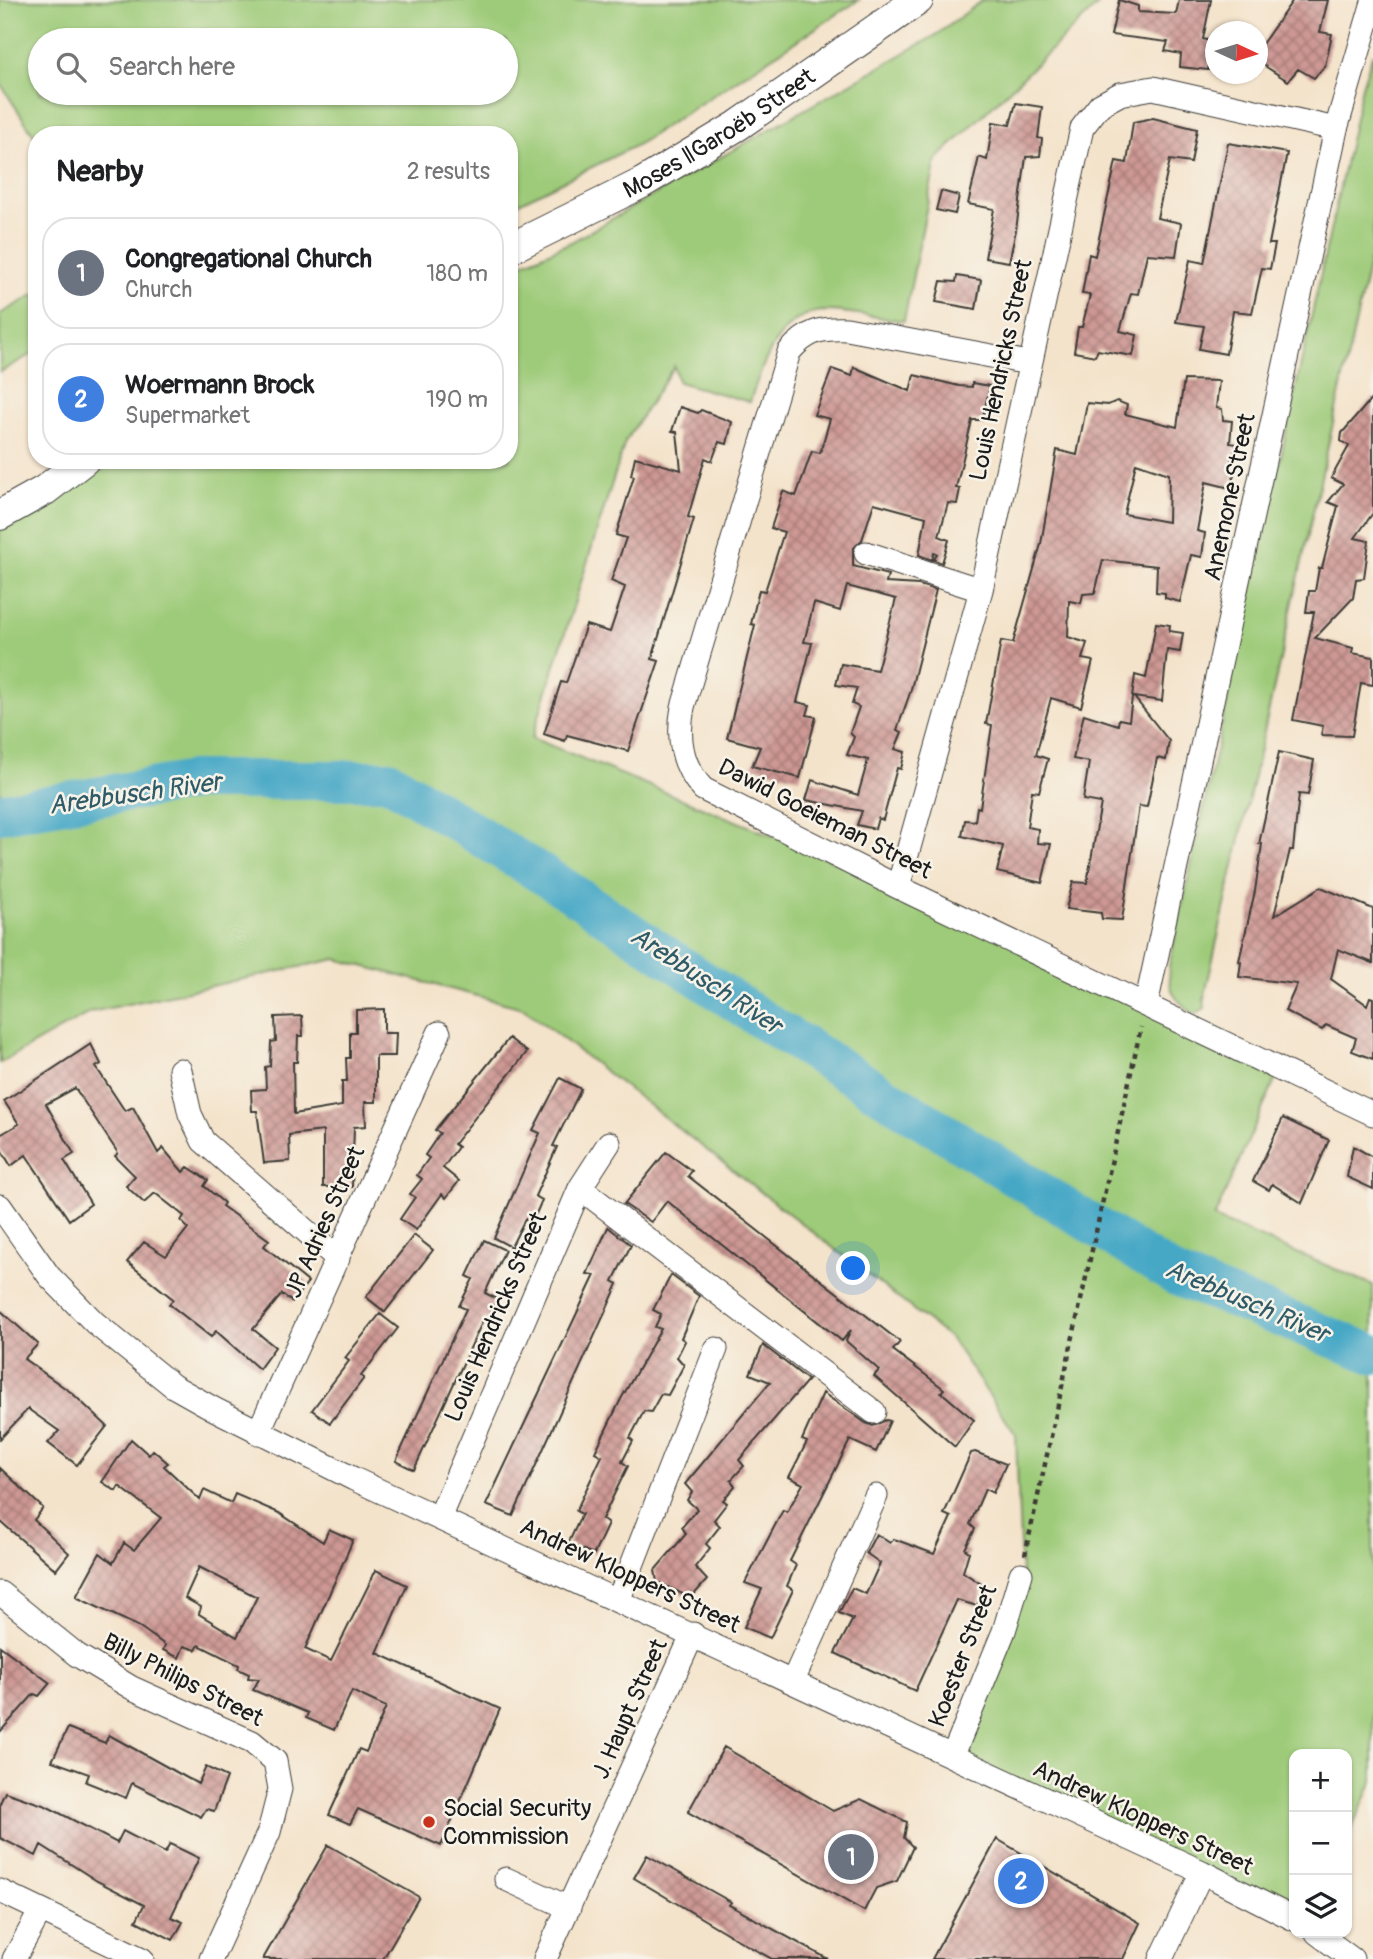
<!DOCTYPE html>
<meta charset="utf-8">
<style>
:root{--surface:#fff;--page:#f6f6f6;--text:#202124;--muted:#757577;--line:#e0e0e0;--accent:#c8321e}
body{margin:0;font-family:Pangolin,sans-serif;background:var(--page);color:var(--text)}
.controls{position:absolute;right:21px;bottom:21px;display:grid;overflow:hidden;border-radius:14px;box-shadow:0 2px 5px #0004}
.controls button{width:63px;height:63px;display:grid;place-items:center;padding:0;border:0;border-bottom:2px solid var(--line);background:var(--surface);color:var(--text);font:35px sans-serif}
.compass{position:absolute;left:1205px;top:21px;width:63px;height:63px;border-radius:50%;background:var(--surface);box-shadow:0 2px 5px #0004;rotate:94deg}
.you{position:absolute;left:854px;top:1269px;width:24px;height:24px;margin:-18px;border:5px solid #fff;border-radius:50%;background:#1a73e8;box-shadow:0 0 0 10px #1a73e833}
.badge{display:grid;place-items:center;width:46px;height:46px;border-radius:50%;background:var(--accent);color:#fff;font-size:23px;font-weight:700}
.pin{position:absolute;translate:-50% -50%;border:4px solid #fff;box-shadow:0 2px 7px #0006}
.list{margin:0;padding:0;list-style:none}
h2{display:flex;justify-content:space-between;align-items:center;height:91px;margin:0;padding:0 28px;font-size:30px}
h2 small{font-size:23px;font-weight:400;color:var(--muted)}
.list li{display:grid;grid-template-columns:46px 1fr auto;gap:21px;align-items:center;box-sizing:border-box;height:112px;margin:0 14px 14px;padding:0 14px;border:2px solid var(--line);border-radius:28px}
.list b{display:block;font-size:26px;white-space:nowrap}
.list p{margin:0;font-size:23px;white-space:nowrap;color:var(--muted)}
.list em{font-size:23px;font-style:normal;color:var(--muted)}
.icon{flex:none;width:38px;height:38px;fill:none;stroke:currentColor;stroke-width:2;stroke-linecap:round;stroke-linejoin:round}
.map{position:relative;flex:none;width:1373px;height:1959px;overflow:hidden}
.search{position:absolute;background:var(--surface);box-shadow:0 2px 5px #0004;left:28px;top:28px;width:490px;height:77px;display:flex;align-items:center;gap:18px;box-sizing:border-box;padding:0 24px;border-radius:38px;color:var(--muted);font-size:26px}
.panel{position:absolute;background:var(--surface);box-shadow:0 2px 5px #0004;left:28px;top:126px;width:490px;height:343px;border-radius:28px}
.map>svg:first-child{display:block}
.green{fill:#9ecb79;stroke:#5d744a;stroke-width:2;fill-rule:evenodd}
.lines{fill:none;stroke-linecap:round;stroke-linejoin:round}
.river{stroke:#46a8c6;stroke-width:40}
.building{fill:url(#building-cross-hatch);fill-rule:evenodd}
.minor-casing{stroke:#3c3a36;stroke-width:25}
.major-casing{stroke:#3c3a36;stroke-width:32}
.path{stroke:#3c3a36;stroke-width:4.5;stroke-dasharray:5 5;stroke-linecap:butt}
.minor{stroke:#fff;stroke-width:23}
.major{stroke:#fff;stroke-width:30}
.poi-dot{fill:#c8321e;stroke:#f7f3e8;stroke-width:2.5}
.labels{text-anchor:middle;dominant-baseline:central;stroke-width:5;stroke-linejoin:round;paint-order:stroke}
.street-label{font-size:24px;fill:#1c1c1c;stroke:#f7f3e8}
.poi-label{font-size:24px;fill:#1c1c1c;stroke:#f7f3e8;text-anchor:start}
.water-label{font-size:26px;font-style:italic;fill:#2f5b68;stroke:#f7f3e8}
</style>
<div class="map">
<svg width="1373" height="1959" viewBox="0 0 1373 1959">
<defs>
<pattern id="building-cross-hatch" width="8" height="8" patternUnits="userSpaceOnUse" patternTransform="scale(1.75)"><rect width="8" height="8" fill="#ce9894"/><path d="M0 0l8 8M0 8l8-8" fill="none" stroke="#a67b78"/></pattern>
</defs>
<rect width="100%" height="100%" fill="#f7f3e8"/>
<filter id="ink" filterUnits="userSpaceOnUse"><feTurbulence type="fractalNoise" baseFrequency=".0143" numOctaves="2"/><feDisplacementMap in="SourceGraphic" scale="14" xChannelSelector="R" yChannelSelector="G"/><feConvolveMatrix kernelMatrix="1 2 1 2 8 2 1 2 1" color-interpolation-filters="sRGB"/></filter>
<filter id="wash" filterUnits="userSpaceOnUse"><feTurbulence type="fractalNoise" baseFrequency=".00686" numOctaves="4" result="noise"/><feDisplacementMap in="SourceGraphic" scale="28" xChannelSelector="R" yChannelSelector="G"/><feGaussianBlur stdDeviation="1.57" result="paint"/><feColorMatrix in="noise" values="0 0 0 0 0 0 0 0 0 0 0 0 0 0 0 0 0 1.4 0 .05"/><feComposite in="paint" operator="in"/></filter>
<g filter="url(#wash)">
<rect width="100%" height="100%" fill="#f4e3cb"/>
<path class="green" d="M0,0h859l-222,145 -128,63v-73h-472v5l-37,-57zM40,40h466v53h-466z
M983,0h120l-167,160 -32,161c-26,-3 -54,-10 -80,-10 -45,2 -63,56 -74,91l-72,-20 -4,-16 -49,76 -93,296 366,149 382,182 -66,149 159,67v496l-26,59v-86h-53v166l-341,-165 68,-181 -5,-139 -65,-96 -428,-331 -187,-49 -245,53 -91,51v-537l118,-66h391v-190l62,-28 365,-207z
M1373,53v192l-169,754 1,9 -10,6c-22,-14 -26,-23 -26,-48l193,-880z
M37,293v58l-37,21v-58z"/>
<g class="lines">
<path class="river" d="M0,813l198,-33h191l175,108 203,135 409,253 197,78"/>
</g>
<g id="blocks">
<path class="building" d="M1119,0l19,6v6l38,2 3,-14h32l-8,39 11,3 -6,28 -28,-3 1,-13 -16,-3 3,-9 -57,-7z
M1293,0h35l-8,32 12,2 -7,32 -11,12 -16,-9 -10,12 -31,-20v-10z
M1016,103l26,4 -4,31 4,1 -2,17 -14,1 -10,73 -7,32 -24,-4 9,-49 -26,-5 11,-47 8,3 6,-38 17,3z
M1153,118l44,11 -6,34 -21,-3 -13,58 24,5 -5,33 -29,-2 -9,40 -7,-1 -11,38 17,4 -4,21 -35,-6 -3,6 -21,-4 4,-25h4l8,-32 -8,-1 7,-40 6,2 21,-95 11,2 6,-41z
M1228,143l59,10 -18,91h6l-5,25 -8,-1 -10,45 -19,-2 -7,43 -27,-5 5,-23 -28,-4 14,-62 14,3z
M941,191l18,5 -4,18 -19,-4z
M957,276l24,4 -5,29 -40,-7 5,-21 15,1z
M854,367l56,24 4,-16 45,11 13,1v-4l18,3 -8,34h-10l-16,68 4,1 -3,15 -9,-1 -9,33 10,4 -7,23 -8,-3 3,-6 -3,-1 -2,7 -13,-5 7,-38 -52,-14 -12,37 -9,9v17l35,9 -2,8 33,2 17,5 -26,103 -13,37 5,2 -7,17 10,3 -4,17 -4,-1 -14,52 -5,-2 -3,11 -18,-4 5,-14 -56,-11 6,-20 46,15 10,-35 -21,-5 7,-18 -4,-4 9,-26 -7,-3 5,-16 -21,-3 5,-21 36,6 19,-71 -49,-13 -7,25 -26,-8 -10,39 8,1 -15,59 13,3 -3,10 9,2 -16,61 -48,-12 8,-19 -33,-9 28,-113 -4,-1 8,-34 6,1 19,-59 -13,-4 12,-37 13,5 16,-45 8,2 10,-34 -16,-4 18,-46 20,7z
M1184,380l35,1 -3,27 6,1 1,11 9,1 -2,22 7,1 -7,20 6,4 -6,20 -24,-6 -9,49 8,2 -3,24 -11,-2 -11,47 -15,-4v-5l-9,-1 1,-26 -54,-6 -8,33 -12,1 -2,9 -12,-2 -1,36 19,6 -5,16 11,2 -12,46 -30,-9 -15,57 12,4 -9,33 -7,-1 -5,36 11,2 -1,14 14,1 -9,39 -45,-11 6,-26 -41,-10 3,-16 10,1 2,-14 3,1 12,-83 -6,-1 15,-83 12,2 28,-99 16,-94 20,5 10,-52 21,2 9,-4 10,4 -2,9 52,13zM1136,463l33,11 -1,48 -44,-8z
M1373,397v116l-18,25 14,3 -5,37 -8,1 -3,19 -38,40 38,10 -1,5 21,4v28l-12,-2 -9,53 -31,-1 2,-9 -30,-6 21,-108h-8l3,-21h6l4,-23h3l16,-62 -10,-4 15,-18 -12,-6 18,-32 -8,-5 1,-8z
M680,407l18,6 3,-3 31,12 -5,22 -8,-2 -7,19 -7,-3 -17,59 6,2 -42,140 7,2 -31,90 -61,-16 -2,6 -21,-7 17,-52 5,1 20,-58 24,7 15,-45 -14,-6 15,-43 -10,-3 18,-59 -3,-1 4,-18 46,13 -4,-38 -5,-1z
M1156,623l14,2 -1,6 14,2 -3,19 -13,-2 -5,51 -28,-4 35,44 -3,19 -9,-2 -10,49 -8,-1 -17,114 -20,-1 -1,-6 -35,-4 7,-27 14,1 14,-80 -18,-3 6,-38 -16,-3 11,-45 34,11 1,-6 10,2 6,-46 11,3z
M1279,752l35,8 -6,35 -9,-1 -6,56h-3l-16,66 47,-29 52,22v54l-35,-14 -7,30 36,26 3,-8 3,1v61l-21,-8 4,-13 -30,-13 -4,5 -37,-19 12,-27 -58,-7 2,-15 -2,-1 16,-70 7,-47h-3z
M384,1009v24h12l-1,23h-19v46h-11l1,24 -12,1 -2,60h-29v-56l-34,4 1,26 -26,2 -7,-52h-5l-1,-21 15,-1 -1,-22 5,-1 1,-24 5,-1 -1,-24 27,-1 1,20h-5l-1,26h-4l1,52 48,-8v-25h5l-1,-23h4v-26h6v-22z
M509,1038l18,14 -73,92 4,3 -15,21 16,13 -13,17 -4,-4 -26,36 -16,-11 15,-22 -5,-3 12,-15 -5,-4 12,-17 -4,-3 15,-22 -5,-3z
M91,1044l10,20 -5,3 29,44 8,-4 25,46 5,-5 20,24 5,-5 20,13 -4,6 20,17 -2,3 47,34 -5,6 44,36 -16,20 -10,-8 -29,35 22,18 -16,22 -43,-38 -5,6 -42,-33 4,-5 -46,-37 17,-20 22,14 22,-28 -7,-7 3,-5 -29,-23 -11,10 -18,-17 9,-10 -20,-20 3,-3 -43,-65 -29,16 28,50 -10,6 27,44 -22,16 -43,-65 -15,11 -11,-18v-13l19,-11 -15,-23z
M560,1078l21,11 -28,57 4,1 -22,49 7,4 -10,23 -7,-4 -14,28 -17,-9 46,-105 -7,-3z
M1283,1118l46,22 -27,63 -30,-19 -3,6 -16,-9z
M1353,1146l20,11v32l-26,-12z
M666,1152l26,19 -4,5 212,166 -7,8 51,39 -3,3 33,28 -19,27 -81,-71 5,-6 -33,-29 5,-11 -9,11 -175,-140 -16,21 -27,-18z
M608,1227l23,18 -18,36 5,3 -105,232 -27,-11 109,-230 -8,-1z
M414,1235l19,15 -48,62 -19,-15z
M484,1240l21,10 -20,43 12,6 -9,21 -4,-2 -70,152 -18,-9 70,-152 -7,-3 14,-27 -6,-3z
M671,1275l28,21 -18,42 4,3 -8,16 7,8 -16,30 -7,-1 -10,18 -7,-1 -14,27 3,3 -11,21 6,4 -26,53 6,5 -14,30 -26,-10 14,-30 -6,-3 26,-55 -7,-4 26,-53 40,-70 -6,-2 6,-13 -8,-4z
M0,1310l38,34 -14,15 48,34 35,33 -30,39 -29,-22 11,-12 -31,-22 -28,30z
M380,1314l18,14 -37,48 3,2 -34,45 -18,-13 37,-49 -4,-3z
M763,1345l45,35 -69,80 5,6 -13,14 4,6 -12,14 4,3 -13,17 6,6 -14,18 4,4 -15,19 12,13 -16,18 -34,-16 -2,-12 31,-36 -4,-7 15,-18 -10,-9 5,-8 -7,-8 85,-102 -20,-8z
M823,1393l43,30 7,3 13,-6 4,1 -14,31 -26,-12 -60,121 6,4 -9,21 6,4 -23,48 -26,-11 18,-38 -17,-6 38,-73 4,2 16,-28 -14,-7 18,-35 -5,-2z
M131,1439l18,16 4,-5 15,13 -4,3 36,34 4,-10 27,13 4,-9 44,19 44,29 6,-13 24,11 -48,109 26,12 45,-91 31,15 -30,68 123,56 -59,137 -83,-37 -8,15 -21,-9 30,-66 7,3 20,-45 -34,-16 -18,39 -28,-12 2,-5 -55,-23 6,-11 -11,-1 1,-4 -11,-5 1,-4 -40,-20 -3,5 -12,-4 -5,12 -16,-8 2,-5 -25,-18 -64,-30 24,-44 13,10 11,-20 10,7 27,-32 -42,-32 -3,5 -14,-9zM199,1567l58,30 -20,40 -38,-23 2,-7 -16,-9z
M975,1452l31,12 -13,29 -8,-4 -15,35 5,5 -10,20 4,3 -6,20 21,14 -7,20 -20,-6 -42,91 -80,-38 18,-34 -14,-6 13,-25 14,6 14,-31 -14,-10 10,-19 14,9 4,-4 40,15 17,-37 -7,-3 27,-61z
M0,1468l43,40 -9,12 35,33 -13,17 -56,-49z
M0,1646l50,37 -11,13 -5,-2 -34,38z
M68,1728l37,15 4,-8 89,49 8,-17 21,10 -13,34 -8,-2 -5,8 -69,-34 -6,15 -40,-16 3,-8 -37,-13z
M724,1747l109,64 28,-12 46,23 -3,16 9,9 -16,34 -21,7 -12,23 -176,-99z
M5,1792l41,14 71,37 6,-12 42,22 5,-9 29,14 -28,59 12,5 -10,18 -37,-19 8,-16 -47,-24 -56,-36 -5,11 -36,-18v-35z
M997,1839l143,84 -17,36h-191z
M328,1845l91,52 -36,62h-120z
M647,1855l84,47 -2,3 99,54h-56l-22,-12 -116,-69z"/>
</g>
</g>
<g filter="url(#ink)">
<use href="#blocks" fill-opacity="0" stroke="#3c3a36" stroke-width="2"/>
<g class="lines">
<defs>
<path id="minor" d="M1029,363l-182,-34c-27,-1 -40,2 -58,23l-106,355c-6,31 -2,58 20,82l195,98 475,227
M866,553l115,37
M898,887l83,-297 101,-462 18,-23 20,-11 33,-6 183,41
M1146,1005l190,-876 37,-127
M180,1070l10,44 13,27 135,118
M580,1188l294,224
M0,1206l49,70 46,47 78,63 41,23 140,70 848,393 92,47
M258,1433l181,-400
M440,1516l140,-328 29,-45
M0,1593l77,62 55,33 120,54 23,19 5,28 -11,43 -58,127
M618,1601l98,-252
M793,1681l83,-185
M953,1755l51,-124 17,-57
M506,1879l63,29
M0,1891l142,68
M1317,1933l35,26
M14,1959l26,-47
M545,1959l148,-325
M1161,1959l41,-87"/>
<g id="major">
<path id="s1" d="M509,249l133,-66 95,-57 181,-126"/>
<path d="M0,515l45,-25 39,-30"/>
</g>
</defs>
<use href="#minor" class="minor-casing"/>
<use href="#major" class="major-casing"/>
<path class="path" d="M1025,1555l116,-528"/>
<use href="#minor" class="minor"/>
<use href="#major" class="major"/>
</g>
</g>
<circle class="poi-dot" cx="429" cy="1822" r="7"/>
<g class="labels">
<g class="street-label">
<text stroke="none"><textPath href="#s1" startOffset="240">Moses ǁGaroëb Street</textPath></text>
<text transform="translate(1001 370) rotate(-78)">Louis Hendricks Street</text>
<text transform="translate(1230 497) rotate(-78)">Anemone Street</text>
<text transform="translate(825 819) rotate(27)">Dawid Goeieman Street</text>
<text transform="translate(325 1222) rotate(-66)">JP Adries Street</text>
<text transform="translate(496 1317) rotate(-67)">Louis Hendricks Street</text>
<text transform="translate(630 1576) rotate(25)">Andrew Kloppers Street</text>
<text transform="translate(963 1656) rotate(-69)">Koester Street</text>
<text transform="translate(183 1680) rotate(27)">Billy Philips Street</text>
<text transform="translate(630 1709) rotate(-66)">J. Haupt Street</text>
<text transform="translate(1143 1818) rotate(25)">Andrew Kloppers Street</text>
</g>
<g class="poi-label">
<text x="443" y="1808">Social Security<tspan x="443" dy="28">Commission</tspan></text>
</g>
<g class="water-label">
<text transform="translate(135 794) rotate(-8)">Arebbusch River</text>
<text transform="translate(706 981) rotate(33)">Arebbusch River</text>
<text transform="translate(1247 1302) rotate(23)">Arebbusch River</text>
</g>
</g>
</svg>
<div class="controls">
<button>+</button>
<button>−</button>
<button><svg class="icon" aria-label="layers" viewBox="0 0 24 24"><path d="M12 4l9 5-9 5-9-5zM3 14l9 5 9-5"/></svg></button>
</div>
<svg class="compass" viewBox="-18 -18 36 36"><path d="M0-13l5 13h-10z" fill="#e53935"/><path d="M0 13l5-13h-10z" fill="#757577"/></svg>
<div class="you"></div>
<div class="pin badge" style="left:851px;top:1857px;background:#6b7280">1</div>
<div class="pin badge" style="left:1021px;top:1881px;background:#3f7fe0">2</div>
<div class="search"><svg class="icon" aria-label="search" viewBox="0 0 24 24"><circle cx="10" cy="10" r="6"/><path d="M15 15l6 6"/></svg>Search here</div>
<section class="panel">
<h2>Nearby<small>2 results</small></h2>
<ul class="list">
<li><span class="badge" style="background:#6b7280">1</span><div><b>Congregational Church</b><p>Church</p></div><em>180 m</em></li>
<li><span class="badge" style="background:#3f7fe0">2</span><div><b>Woermann Brock</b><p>Supermarket</p></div><em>190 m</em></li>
</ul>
</section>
</div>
